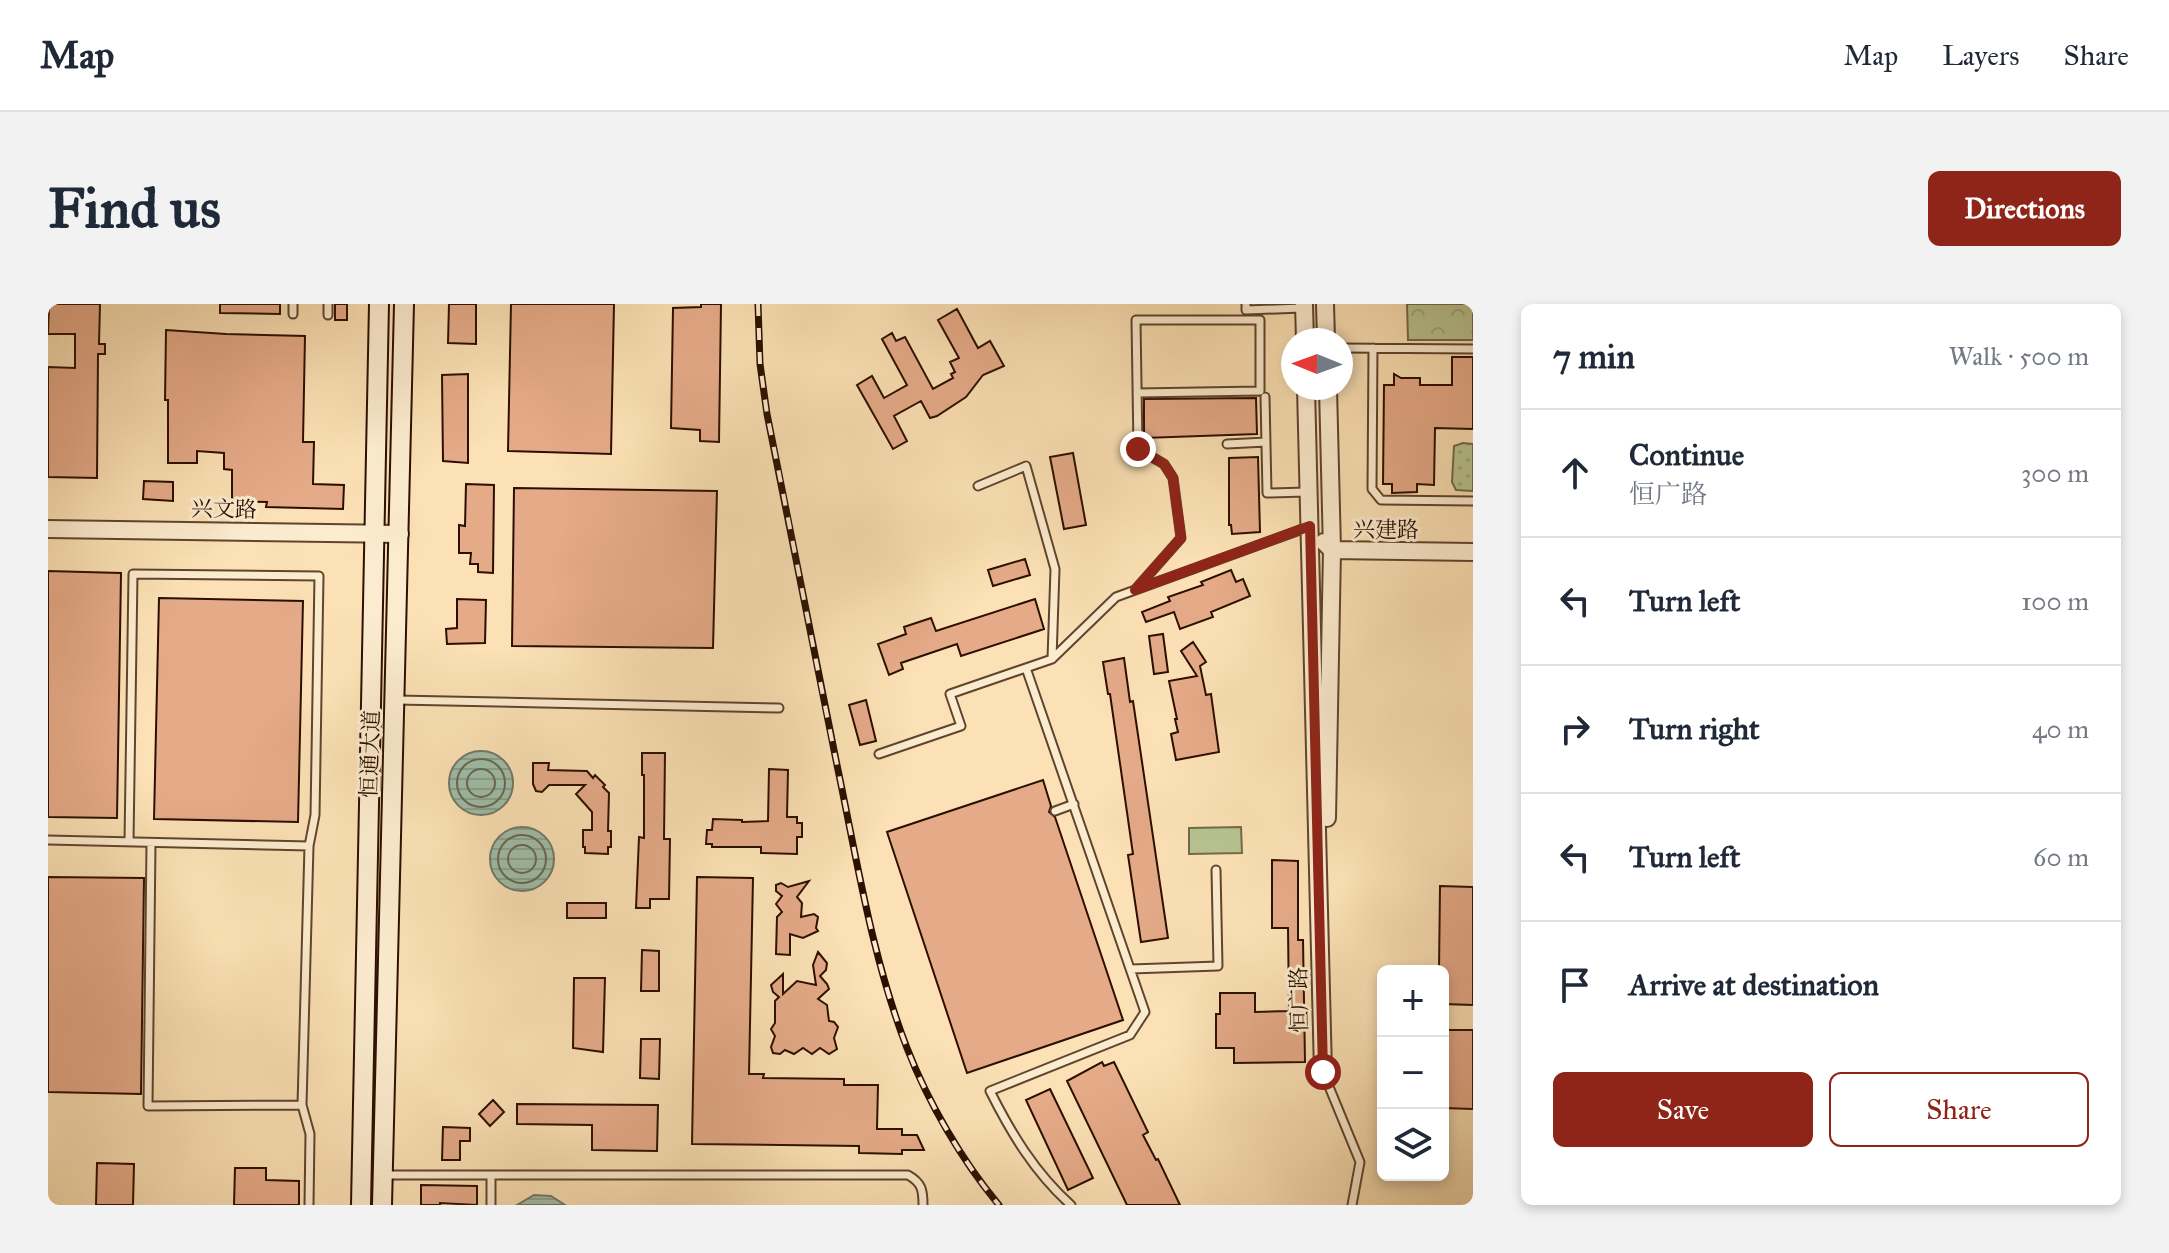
<!DOCTYPE html>
<meta charset="utf-8">
<style>
:root{--surface:#fff;--page:#f2f2f3;--text:#1f2937;--muted:#747a83;--line:#e0e1e3;--accent:#8f2418}
body{margin:0;font-family:"IM FELL Great Primer","Noto Serif SC",serif;background:var(--page);color:var(--text)}
.controls{position:absolute;right:24px;bottom:24px;display:grid;overflow:hidden;border-radius:12px;box-shadow:0 4px 12px #0003}
.controls button{width:72px;height:72px;display:grid;place-items:center;padding:0;border:0;border-bottom:2px solid var(--line);background:var(--surface);color:var(--text);font:40px sans-serif}
.compass{position:absolute;left:1233px;top:24px;width:72px;height:72px;border-radius:50%;background:var(--surface);box-shadow:0 4px 12px #0003;rotate:271deg}
.stop{position:absolute;width:24px;height:24px;margin:-18px;border:6px solid #8f2418;border-radius:50%;background:#fff}
.stop.end{background:#8f2418;border-color:#fff;box-shadow:0 2px 8px #0008}
.list{margin:0;padding:0;list-style:none}
h2{display:flex;justify-content:space-between;align-items:center;height:104px;margin:0;padding:0 32px;font-size:34px}
h2 small{font-size:26px;font-weight:400;color:var(--muted)}
.list li{display:grid;grid-template-columns:52px 1fr auto;gap:24px;align-items:center;box-sizing:border-box;height:128px;padding:0 32px;border-top:2px solid var(--line)}
.list b{display:block;font-size:30px;white-space:nowrap}
.list p{margin:0;font-size:26px;white-space:nowrap;color:var(--muted)}
.list em{font-size:26px;font-style:normal;color:var(--muted)}
.actions{display:flex;gap:16px;padding:24px 32px}
.actions a{flex:1;padding:18px 0;border:2px solid var(--accent);border-radius:12px;text-align:center;font-size:28px;color:var(--accent)}
.actions .main{background:var(--accent);color:#fff}
.icon{flex:none;width:44px;height:44px;fill:none;stroke:currentColor;stroke-width:2;stroke-linecap:round;stroke-linejoin:round}
.map{position:relative;flex:none;width:1425px;height:901px;overflow:hidden;border-radius:12px}
header{display:flex;align-items:center;gap:48px;box-sizing:border-box;height:112px;padding:0 40px;background:var(--surface);border-bottom:2px solid var(--line)}
header strong{font-size:38px}
nav{display:flex;gap:44px;margin-inline-start:auto;font-size:28px}
.intro{display:flex;align-items:center;justify-content:space-between;box-sizing:border-box;height:192px;padding:0 48px}
h1{margin:0;font-size:56px}
.button{padding:20px 36px;border-radius:12px;background:var(--accent);color:#fff;font-size:28px;font-weight:700}
main{display:flex;gap:48px;padding:0 48px}
aside{flex:1;background:var(--surface);border-radius:12px;box-shadow:0 4px 12px #0003}
.map>svg:first-child{display:block}
.grass{fill:url(#grass-dots);stroke:#726a49;stroke-width:2}
.forest{fill:url(#forest-crowns);stroke:#726a49;stroke-width:2}
.pitch{fill:#b8c492;stroke:#726a49;stroke-width:2}
.water{fill:url(#water-rules);stroke:#717865;stroke-width:2}
.lines{fill:none;stroke-linecap:round;stroke-linejoin:round}
.shore{stroke:#666654;stroke-width:2}
.building{fill:#e5aa88;stroke:#2c0f00;stroke-width:2}
.service-casing{stroke:#60442d;stroke-width:11}
.tertiary-casing{stroke:#60442d;stroke-width:20}
.secondary-casing{stroke:#2c0f00;stroke-width:22}
.service{stroke:#fceccf;stroke-width:7}
.tertiary{stroke:#fceccf;stroke-width:16}
.secondary{stroke:#fceccf;stroke-width:18}
.rail-casing{stroke:#2c0f00;stroke-width:7}
.rail{stroke:#fceccf;stroke-width:4;stroke-dasharray:12;stroke-linecap:butt}
.route{stroke:#8f2418;stroke-width:10}
.labels{text-anchor:middle;dominant-baseline:central;stroke-width:6;stroke-linejoin:round;paint-order:stroke}
.street-label{font-size:22px;fill:#2c0f00;stroke:#fceccf}
</style>
<header>
<strong>Map</strong>
<nav><a>Map</a><a>Layers</a><a>Share</a></nav>
</header>
<div class="intro"><h1>Find us</h1><a class="button">Directions</a></div>
<main>
<div class="map">
<svg width="1425" height="901" viewBox="0 0 1425 901">
<defs>
<pattern id="grass-dots" width="8" height="8" patternUnits="userSpaceOnUse" patternTransform="scale(2)"><rect width="8" height="8" fill="#b8c492"/><path d="M2 2h.1M6 6h.1" fill="none" stroke="#9ea77c" stroke-width="1.8" stroke-linecap="round"/></pattern>
<pattern id="forest-crowns" width="20" height="18" patternUnits="userSpaceOnUse" patternTransform="scale(2)"><rect width="20" height="18" fill="#b8c492"/><path d="M2 6a3 3 0 1 1 6 0M12 15a3 3 0 1 1 6 0" fill="none" stroke="#9ea77c"/></pattern>
<pattern id="water-rules" width="6" height="5" patternUnits="userSpaceOnUse" patternTransform="scale(2)"><rect width="6" height="5" fill="#9fbea9"/><path d="M0 2.5h6" fill="none" stroke="#89a290"/></pattern>
</defs>
<rect width="100%" height="100%" fill="#fbe1b5"/>
<filter id="stains"><feTurbulence type="fractalNoise" baseFrequency=".0025" numOctaves="4"/><feColorMatrix values="0 0 0 0 .2 0 0 0 0 .09 0 0 0 0 .02 0 0 0 .5 -.17"/></filter>
<radialGradient id="worn" r=".72"><stop offset=".6" stop-color="#630" stop-opacity="0"/><stop offset="1" stop-color="#630" stop-opacity=".3"/></radialGradient>
<path class="grass" d="M1415,139l10,1v47l-17,-1 -4,-8 2,-36z"/>
<path class="forest" d="M1359,0h66v36h-65z"/>
<path class="pitch" d="M1193,523l1,26 -53,1v-26z"/>
<path class="water" d="M401 479a32 32 0 1 1 64 0a32 32 0 1 1-64 0Z
M442 555a32 32 0 1 1 64 0a32 32 0 1 1-64 0Z
M486,891l17,1 14,9h-48z"/>
<g class="lines">
<path class="shore" d="M409 479a24 24 0 1 1 48 0a24 24 0 1 1-48 0Z
M419 479a14 14 0 1 1 28 0a14 14 0 1 1-28 0Z
M450 555a24 24 0 1 1 48 0a24 24 0 1 1-48 0Z
M460 555a14 14 0 1 1 28 0a14 14 0 1 1-28 0Z"/>
</g>
<path class="building" d="M1,0h51l-1,40h6v10h-7l-1,124 -49,-1v-110l27,1v-34h-27z
M172,0h60v10l-60,-1z
M287,0h12v16h-12z
M401,0h27v40l-28,-1z
M463,0h103l-3,150 -103,-3z
M653,0h20l-2,138 -19,-1v-11l-29,-2 2,-120 28,-1z
M909,5l21,39 12,-7 14,25 -21,9 -17,22 -29,19 -7,2 -9,-17 -27,15 13,25 -14,8 -36,-64 15,-9 12,22 23,-13 -25,-46 10,-6 4,8 9,-4 28,52 20,-11 -2,-4 4,-2 -5,-10 9,-4 -21,-38z
M118,26l60,4 79,2 -2,106h11l-1,42 31,1 -1,24 -77,-2 1,-5 -35,-1v-31l-8,-1v-16l-27,-2v12h-29v-63h-3z
M1404,53h21v72l-38,-1 -1,57 -17,-1v8l-25,1v-9h-9l1,-99h10v-11l7,4h19v7h32z
M420,70v89l-25,-2 -1,-86z
M1208,94l1,36 -113,4v-39z
M1025,149l13,72 -22,4 -14,-72z
M1210,153l2,75 -28,2 -1,-9h-2v-67z
M96,177l29,1v19l-30,-2z
M418,180l28,1 -1,88 -15,-1v-8h-8l1,-11h-12v-28l6,1z
M466,184l203,3 -4,157 -201,-2z
M977,255l5,16 -37,11 -5,-16z
M1183,266l5,12 7,-3 7,17 -39,16 2,5 -33,12 -6,-17 -28,10 -4,-10 28,-11 -2,-4 35,-12 -2,-3z
M0,267l73,2 -4,245 -69,-1z
M111,294l144,3 -5,221 -144,-3z
M409,295l29,1 -1,43 -38,1 -1,-15 11,-1z
M987,295l9,30 -83,27 -4,-12 -56,19 2,6 -14,6 -11,-31 28,-10 -2,-7 27,-9 5,13z
M1115,330l5,38 -14,2 -5,-38z
M1145,338l13,20 -6,4 6,29 5,-1 8,58 -43,8 -5,-26 7,-2 -3,-13h2l-8,-38 28,-5 -16,-25z
M1076,354l6,44 3,-1 35,237 -27,4 -13,-87 5,-1 -23,-160h-2l-5,-32z
M818,396l10,41 -16,4 -11,-40z
M594,449h23l-1,86h6l-1,60h-19v9h-14l3,-71 5,1v-63h-2z
M485,459h16l-1,7 39,1 6,7 2,-3 10,10 -2,2 6,6 -1,38h3v16h-3v7l-23,-1v-6h-2v-17h9v-18l-16,-18 9,-9h-36l-7,7 -6,-1 -3,-7z
M721,465l19,1 -1,47h10v6h5v14h-5v17l-36,-1v-6h-49v-3h-6l1,-14h5l1,-11 29,1v2l26,-1z
M995,476l8,26 -2,6 6,5 68,203 -156,53 -80,-241z
M1224,556l26,1v79h5l2,122 -71,1v-15h-18v-34h4v-21h35v19l34,-1 -1,-83h-16z
M0,573l96,1 -3,216 -93,-2z
M649,573l56,1 -4,196h15l-1,4 81,1v6h34l-1,44h25v6h15l7,15h-22v4l-43,-1v-7l-167,-2z
M761,577l-12,16 5,6 -1,14 13,-3 4,3 -2,11 2,3 -15,7 -13,-4v21l-14,-1 1,-37 5,-5 -6,-8 6,-8 -6,-5v-6l5,-2 7,4z
M1392,582l33,1v118l-30,-1v-33h-4z
M519,599h39v15h-39z
M594,646l17,1v40h-18z
M770,648l9,11 -1,7 -6,6 7,8 2,5 -11,10 9,6 2,16 5,1 4,5 -4,11 3,11 -8,5 -9,-6 -8,6 -9,-6 -9,6 -9,-4 -5,4 -7,-1 -2,-6 4,-11 -4,-7 4,-6v-22l4,-4 -6,-5 -2,-7 12,-11v20l14,-13 19,4 -3,-20z
M526,674h31l-2,74 -30,-4z
M1395,726h30v79l-30,-1z
M593,735h19l-1,40 -19,-1z
M1054,758l2,4 10,-4 34,70 -5,3 13,25 2,-1 22,46h-53l-60,-124z
M1002,785l43,89 -25,12 -42,-90z
M445,796l11,12 -14,14 -11,-12z
M469,800l141,1 -1,46 -65,-1v-25l-75,-1z
M395,823l27,1v13h-10v19h-18z
M49,859l37,1 -1,41h-37z
M187,864h31v12l33,1v24h-65z
M373,881l56,1v19l-37,-2v2h-19z"/>
<g class="lines">
<defs>
<path id="service" d="M1198,0v6l56,-2
M245,10v-10
M280,11v-11
M1293,44l132,1
M1325,44l-1,141 9,11 92,1
M1217,93l2,96 40,-1
M1179,140l39,-2
M930,182l48,-20 29,103 -3,90
M1087,286l46,-52 -8,-60 -9,-14 -26,-15 -2,-129h124v71l-123,2
M978,364l119,344 -15,23 -140,56c21,42 45,82 81,114
M349,396l382,8
M831,450l82,-28 -11,-32 102,-35 64,-62 192,-70
M1007,507l19,-7
M0,536l261,6
M81,538l4,-268 186,2 -4,239 -6,31 -7,259 8,29 -1,71
M103,539l-3,263 154,-1
M1083,665l87,-3 -2,-96
M1275,768l37,90 -8,43
M335,871h525c14,8 15,15 15,30
M443,901v-30"/>
<path id="tertiary" d="M1256,0l1,36
M1277,0l1,36
M1258,84l17,684
M0,225l352,5
M1276,238l8,8 141,2
M1279,514l5,-268 -4,-162"/>
<path id="secondary" d="M313,901l18,-901
M334,901l22,-901"/>
</defs>
<use href="#service" class="service-casing"/>
<use href="#tertiary" class="tertiary-casing"/>
<use href="#secondary" class="secondary-casing"/>
<use href="#service" class="service"/>
<use href="#tertiary" class="tertiary"/>
<use href="#secondary" class="secondary"/>
<defs>
<path id="rail" d="M710,0l2,60 7,50c24,117 46,234 70,351 20,95 35,193 70,283 21,54 55,113 92,157"/>
</defs>
<use href="#rail" class="rail-casing"/>
<use href="#rail" class="rail"/>
</g>
<g class="lines">
<path class="route" d="M1090,145l26,15 9,14 8,60 -46,52 175,-64 13,546"/>
</g>
<g class="labels">
<g class="street-label">
<text transform="translate(176 205) rotate(1)">兴文路</text>
<text x="1338" y="225">兴建路</text>
<text transform="translate(322 450) rotate(-88)">恒通大道</text>
<text transform="translate(1251 696) rotate(-91)">恒广路</text>
</g>
</g>
<rect width="100%" height="100%" filter="url(#stains)"/>
<rect width="100%" height="100%" fill="url(#worn)"/>
</svg>
<div class="controls">
<button>+</button>
<button>−</button>
<button><svg class="icon" aria-label="layers" viewBox="0 0 24 24"><path d="M12 4l9 5-9 5-9-5zM3 14l9 5 9-5"/></svg></button>
</div>
<svg class="compass" viewBox="-18 -18 36 36"><path d="M0-13l5 13h-10z" fill="#e53935"/><path d="M0 13l5-13h-10z" fill="#747a83"/></svg>
<div class="stop" style="left:1275px;top:768px"></div>
<div class="stop end" style="left:1090px;top:145px"></div>
</div>
<aside>
<h2>7 min<small>Walk · 500 m</small></h2>
<ul class="list">
<li><svg class="icon" aria-label="ahead" viewBox="0 0 24 24"><path d="M12 20V5M6 11l6-6 6 6"/></svg><div><b>Continue</b><p>恒广路</p></div><em>300 m</em></li>
<li><svg class="icon" aria-label="left" viewBox="0 0 24 24"><path d="M17 20v-9H6M10 6l-5 5 5 5"/></svg><div><b>Turn left</b></div><em>100 m</em></li>
<li><svg class="icon" aria-label="right" viewBox="0 0 24 24"><path d="M7 20v-9h11M14 6l5 5-5 5"/></svg><div><b>Turn right</b></div><em>40 m</em></li>
<li><svg class="icon" aria-label="left" viewBox="0 0 24 24"><path d="M17 20v-9H6M10 6l-5 5 5 5"/></svg><div><b>Turn left</b></div><em>60 m</em></li>
<li><svg class="icon" aria-label="arrive" viewBox="0 0 24 24"><path d="M6 21V4h12l-3 4 3 4H6"/></svg><div><b>Arrive at destination</b></div></li>
</ul>
<div class="actions"><a class="main">Save</a><a>Share</a></div>
</aside>
</main>
